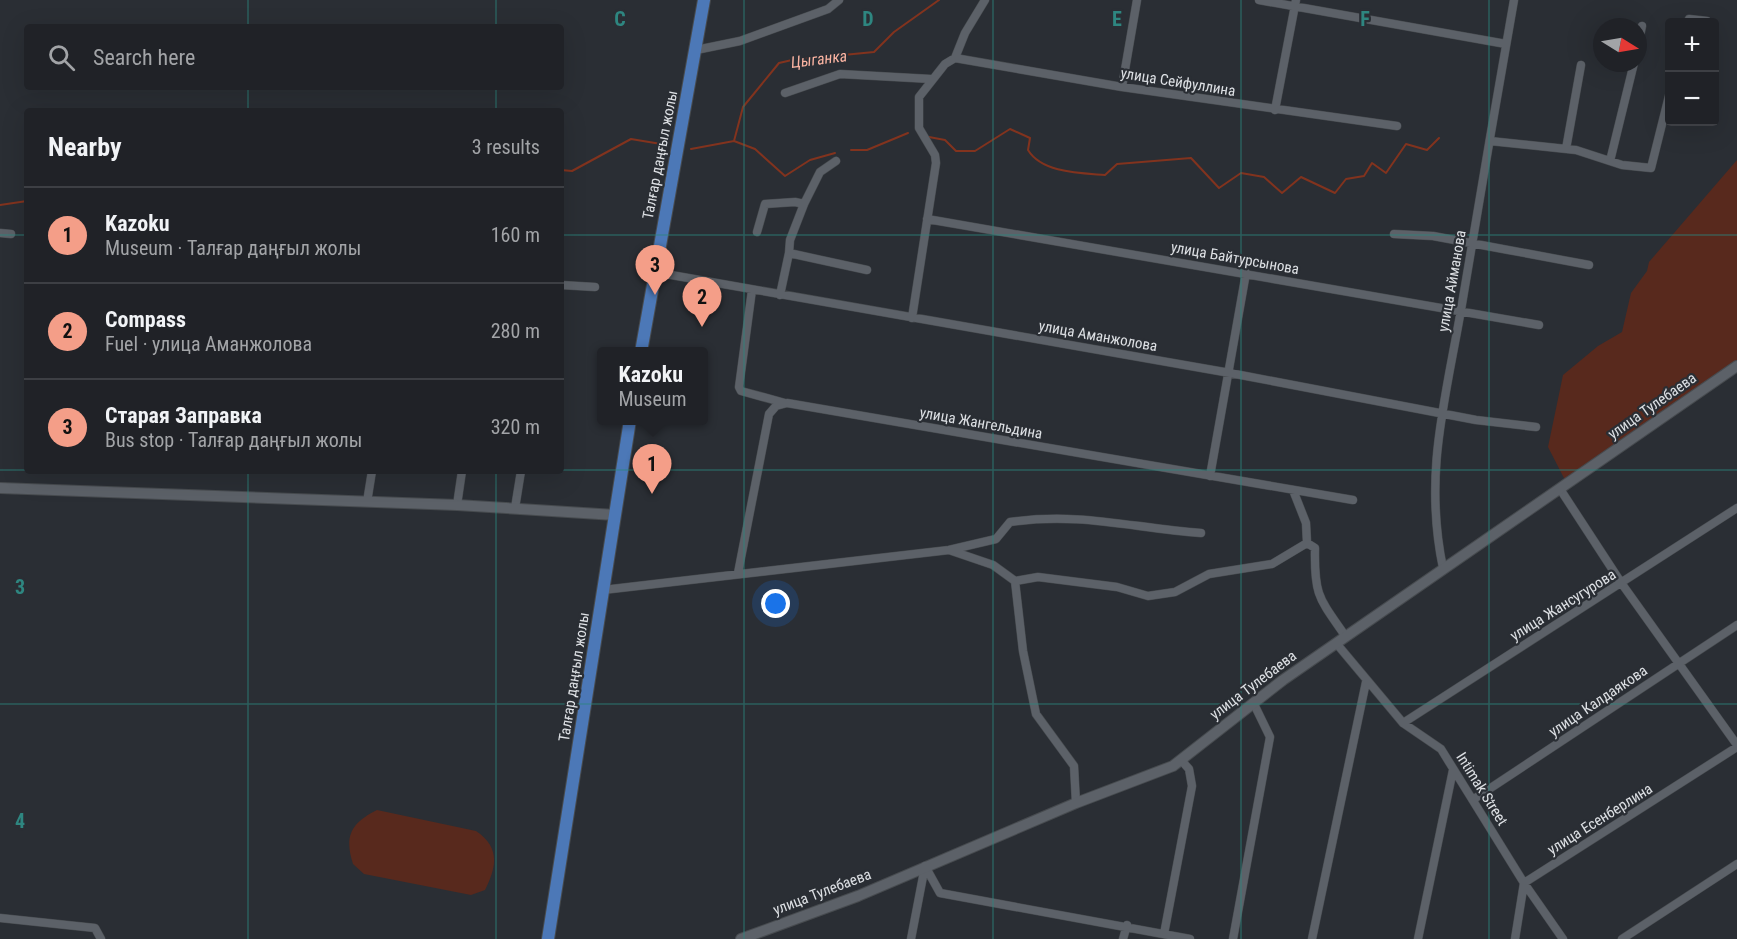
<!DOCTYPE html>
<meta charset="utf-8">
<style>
:root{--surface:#202227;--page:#2d2f33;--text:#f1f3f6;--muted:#a2a4a7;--line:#3d3f44;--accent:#f49e88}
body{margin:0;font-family:"Roboto Condensed",sans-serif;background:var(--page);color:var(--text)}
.controls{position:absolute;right:18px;top:18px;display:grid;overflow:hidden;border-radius:6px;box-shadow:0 6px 24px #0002}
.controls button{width:54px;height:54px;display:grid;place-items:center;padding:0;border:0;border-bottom:2px solid var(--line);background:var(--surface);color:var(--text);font:30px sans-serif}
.compass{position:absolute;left:1593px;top:18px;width:54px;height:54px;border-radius:50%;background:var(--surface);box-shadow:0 6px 24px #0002;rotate:101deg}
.you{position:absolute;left:776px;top:604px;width:21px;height:21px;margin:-15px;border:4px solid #fff;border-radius:50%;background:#1a73e8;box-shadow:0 0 0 9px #1a73e833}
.badge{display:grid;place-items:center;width:39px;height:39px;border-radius:50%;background:var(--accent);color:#111;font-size:20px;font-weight:700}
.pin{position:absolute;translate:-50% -50px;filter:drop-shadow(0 2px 3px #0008)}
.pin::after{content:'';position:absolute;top:32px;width:21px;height:18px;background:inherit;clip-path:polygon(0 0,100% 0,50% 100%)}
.popup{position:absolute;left:597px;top:347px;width:111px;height:78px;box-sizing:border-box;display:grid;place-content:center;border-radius:6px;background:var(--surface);filter:drop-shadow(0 2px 4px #0005);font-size:20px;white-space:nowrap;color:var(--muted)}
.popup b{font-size:22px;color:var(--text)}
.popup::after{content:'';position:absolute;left:50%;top:100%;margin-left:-12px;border:12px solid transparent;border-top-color:var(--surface)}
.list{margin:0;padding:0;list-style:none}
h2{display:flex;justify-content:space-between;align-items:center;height:78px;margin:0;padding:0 24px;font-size:26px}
h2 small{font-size:20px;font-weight:400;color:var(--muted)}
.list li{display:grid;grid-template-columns:39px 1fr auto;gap:18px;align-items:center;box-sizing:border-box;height:96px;padding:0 24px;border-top:2px solid var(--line)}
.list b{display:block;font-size:22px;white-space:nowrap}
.list p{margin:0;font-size:20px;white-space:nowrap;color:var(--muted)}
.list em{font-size:20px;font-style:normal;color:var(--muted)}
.icon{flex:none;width:33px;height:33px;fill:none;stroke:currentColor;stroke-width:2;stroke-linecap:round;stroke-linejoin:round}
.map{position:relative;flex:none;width:1737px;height:939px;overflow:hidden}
.search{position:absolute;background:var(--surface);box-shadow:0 6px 24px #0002;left:24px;top:24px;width:540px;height:66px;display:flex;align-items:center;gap:15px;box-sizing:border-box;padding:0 21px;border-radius:6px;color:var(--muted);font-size:22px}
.panel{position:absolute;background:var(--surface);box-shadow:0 6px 24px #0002;left:24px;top:108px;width:540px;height:366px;border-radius:6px}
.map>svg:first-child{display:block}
.green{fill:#58291d}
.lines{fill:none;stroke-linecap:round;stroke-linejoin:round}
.stream{stroke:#82331e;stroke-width:2}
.street-casing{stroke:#474b4f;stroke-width:9}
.secondary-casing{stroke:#474b4f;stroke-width:12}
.primary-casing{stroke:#474b4f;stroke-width:14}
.street{stroke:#5c6168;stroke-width:8}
.secondary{stroke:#5c6168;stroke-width:10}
.primary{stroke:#4c78b7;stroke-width:12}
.grid{fill:none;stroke:#2e8680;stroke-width:1.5;stroke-opacity:0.55}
.labels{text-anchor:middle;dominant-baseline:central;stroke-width:4.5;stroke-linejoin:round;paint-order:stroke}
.street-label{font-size:15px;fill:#dde0e4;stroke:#2a2e34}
.water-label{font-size:16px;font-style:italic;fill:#fbb4a2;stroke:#2a2e34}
.grid-label{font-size:20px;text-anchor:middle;font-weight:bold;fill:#2e8680;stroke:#2a2e34;stroke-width:4.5;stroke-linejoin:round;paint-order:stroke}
</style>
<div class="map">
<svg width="1737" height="939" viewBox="0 0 1737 939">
<rect width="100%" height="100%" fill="#2a2e34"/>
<path class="green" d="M1737,160v200l-172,120 -17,-33 15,-72 35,-29 24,-14 9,-39 16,-22 2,-9z
M377,810l99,21c24,16 21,35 9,59l-14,5 -107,-21 -11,-10c-9,-28 -2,-41 24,-54z"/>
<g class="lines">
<path class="stream" d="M929,137l16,3 11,11h19l35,-22 20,9 -2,12c14,23 52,23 77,25l12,-11 74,-6 28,30 22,-15 23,4 18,16 19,-16 34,16 11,-14 18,-3 8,-13 14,10 20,-29 21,6 12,-12
M734,141l21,8 30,27 25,-16 25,-7
M691,149l43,-8 9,-34 36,-44 13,-3 82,-8 20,-20 45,-32
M851,150h16l41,-17
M561,170l11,1 59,-32 36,6
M0,205l27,-4"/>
<defs>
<path id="street" d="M1259,0l247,44
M1688,22l1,-3 18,2
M1638,45l4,-19
M696,50l44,-9 88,-32 11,-9
M955,58l167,29 275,39
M1122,87l15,-87
M785,93l55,-19 91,5
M1275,110l21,-110
M1490,141l86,9 46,15 29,3 19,-76
M1566,149l15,-84
M1610,161l24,-98
M804,204l16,-32 16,-11
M927,219l612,106
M757,232l8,-28 30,-2 9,2 -14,36 -1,13
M0,233l11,1
M1394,234l39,2 156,29
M654,272l576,101 246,47 60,7
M561,285l34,2
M752,290l-13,97 2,4 44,12
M780,295l9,-42 78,17
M912,318l24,-155 -1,-8 -16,-27v-31l26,-33 10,-6 10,-25 20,-33
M1210,476l36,-203
M1560,489l62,95 115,161
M1293,490l13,33 1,20
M367,502l5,-31
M457,505l5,-34
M515,508l6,-37
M949,550l44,15 22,16
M1443,568c-20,-95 3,-170 19,-264 17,-101 34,-203 52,-304
M738,573l31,-159 7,-8 11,-3 566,97
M603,590l346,-40 47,-11 14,-17c71,-10 122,6 191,11
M1336,643l67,80 38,26 83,134 39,56
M1403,723l334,-215
M1474,799l263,-174
M1076,803l-2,-37 -38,-52 -13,-63 -8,-70 23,-4 79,10 31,9 27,-4 34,-18 63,-10 35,-21 8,5c-1,48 4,50 31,89
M925,866l15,27 250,46
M0,918l95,10 6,11
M1164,934l28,-148 -3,-17 -8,-9
M911,939l14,-73
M1123,939l4,-14
M1233,939l37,-202 -17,-35
M1312,939l54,-257
M1418,939l35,-169
M1515,939l9,-56 213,-136
M1622,939l115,-75"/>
<path id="secondary" d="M0,488l457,17 158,10
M741,939l117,-43 218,-93 97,-37 110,-86 454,-314"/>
<path id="primary" d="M641,352l63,-352
M548,939l82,-519"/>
</defs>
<use href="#street" class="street-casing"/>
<use href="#secondary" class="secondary-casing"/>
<use href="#primary" class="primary-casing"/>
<use href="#street" class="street"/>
<use href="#secondary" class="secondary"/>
<use href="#primary" class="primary"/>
</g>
<path class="grid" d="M248,0v27M496,0v27M744,0v939M993,0v939M1241,0v939M1489,0v939M248,87v24M496,87v24M0,235h27M561,235h1176M0,470h27M561,470h1176M248,471v468M496,471v468M0,704h1737"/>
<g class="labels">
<g class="street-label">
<text transform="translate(1178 82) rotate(9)">улица Сейфуллина</text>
<text transform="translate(660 155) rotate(-79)">Талғар даңғыл жолы</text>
<text transform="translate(1235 258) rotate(10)">улица Байтурсынова</text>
<text transform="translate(1452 281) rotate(-80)">улица Айманова</text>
<text transform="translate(1098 336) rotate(10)">улица Аманжолова</text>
<text transform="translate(1652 406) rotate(-35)">улица Тулебаева</text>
<text transform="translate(981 423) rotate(10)">улица Жангельдина</text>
<text transform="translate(1563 605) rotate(-32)">улица Жансугурова</text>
<text transform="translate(574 677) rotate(-81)">Талғар даңғыл жолы</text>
<text transform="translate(1253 685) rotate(-37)">улица Тулебаева</text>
<text transform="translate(1598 701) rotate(-34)">улица Калдаякова</text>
<text transform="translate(1482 789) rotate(58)">Intimak Street</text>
<text transform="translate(1600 819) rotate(-32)">улица Есенберлина</text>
<text transform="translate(822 892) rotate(-21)">улица Тулебаева</text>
</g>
<g class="water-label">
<text transform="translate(819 59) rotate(-7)">Цыганка</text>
</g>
</g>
<g class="grid-label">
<text x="620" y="26">C</text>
<text x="868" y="26">D</text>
<text x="1117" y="26">E</text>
<text x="1365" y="26">F</text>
<text x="20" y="594">3</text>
<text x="20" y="828">4</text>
</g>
</svg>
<div class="controls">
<button>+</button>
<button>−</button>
</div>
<svg class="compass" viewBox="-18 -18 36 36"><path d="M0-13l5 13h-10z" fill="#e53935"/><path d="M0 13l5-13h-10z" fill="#a2a4a7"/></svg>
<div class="you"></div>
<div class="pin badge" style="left:652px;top:494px">1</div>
<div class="popup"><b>Kazoku</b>Museum</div>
<div class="pin badge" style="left:702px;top:327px">2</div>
<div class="pin badge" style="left:655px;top:295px">3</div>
<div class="search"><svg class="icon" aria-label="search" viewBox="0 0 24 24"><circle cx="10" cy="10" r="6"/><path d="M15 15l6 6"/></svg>Search here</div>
<section class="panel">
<h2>Nearby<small>3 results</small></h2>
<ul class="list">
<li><span class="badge">1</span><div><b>Kazoku</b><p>Museum · Талғар даңғыл жолы</p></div><em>160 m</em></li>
<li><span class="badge">2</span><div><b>Compass</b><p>Fuel · улица Аманжолова</p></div><em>280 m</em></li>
<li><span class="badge">3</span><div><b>Старая Заправка</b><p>Bus stop · Талғар даңғыл жолы</p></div><em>320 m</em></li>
</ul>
</section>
</div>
